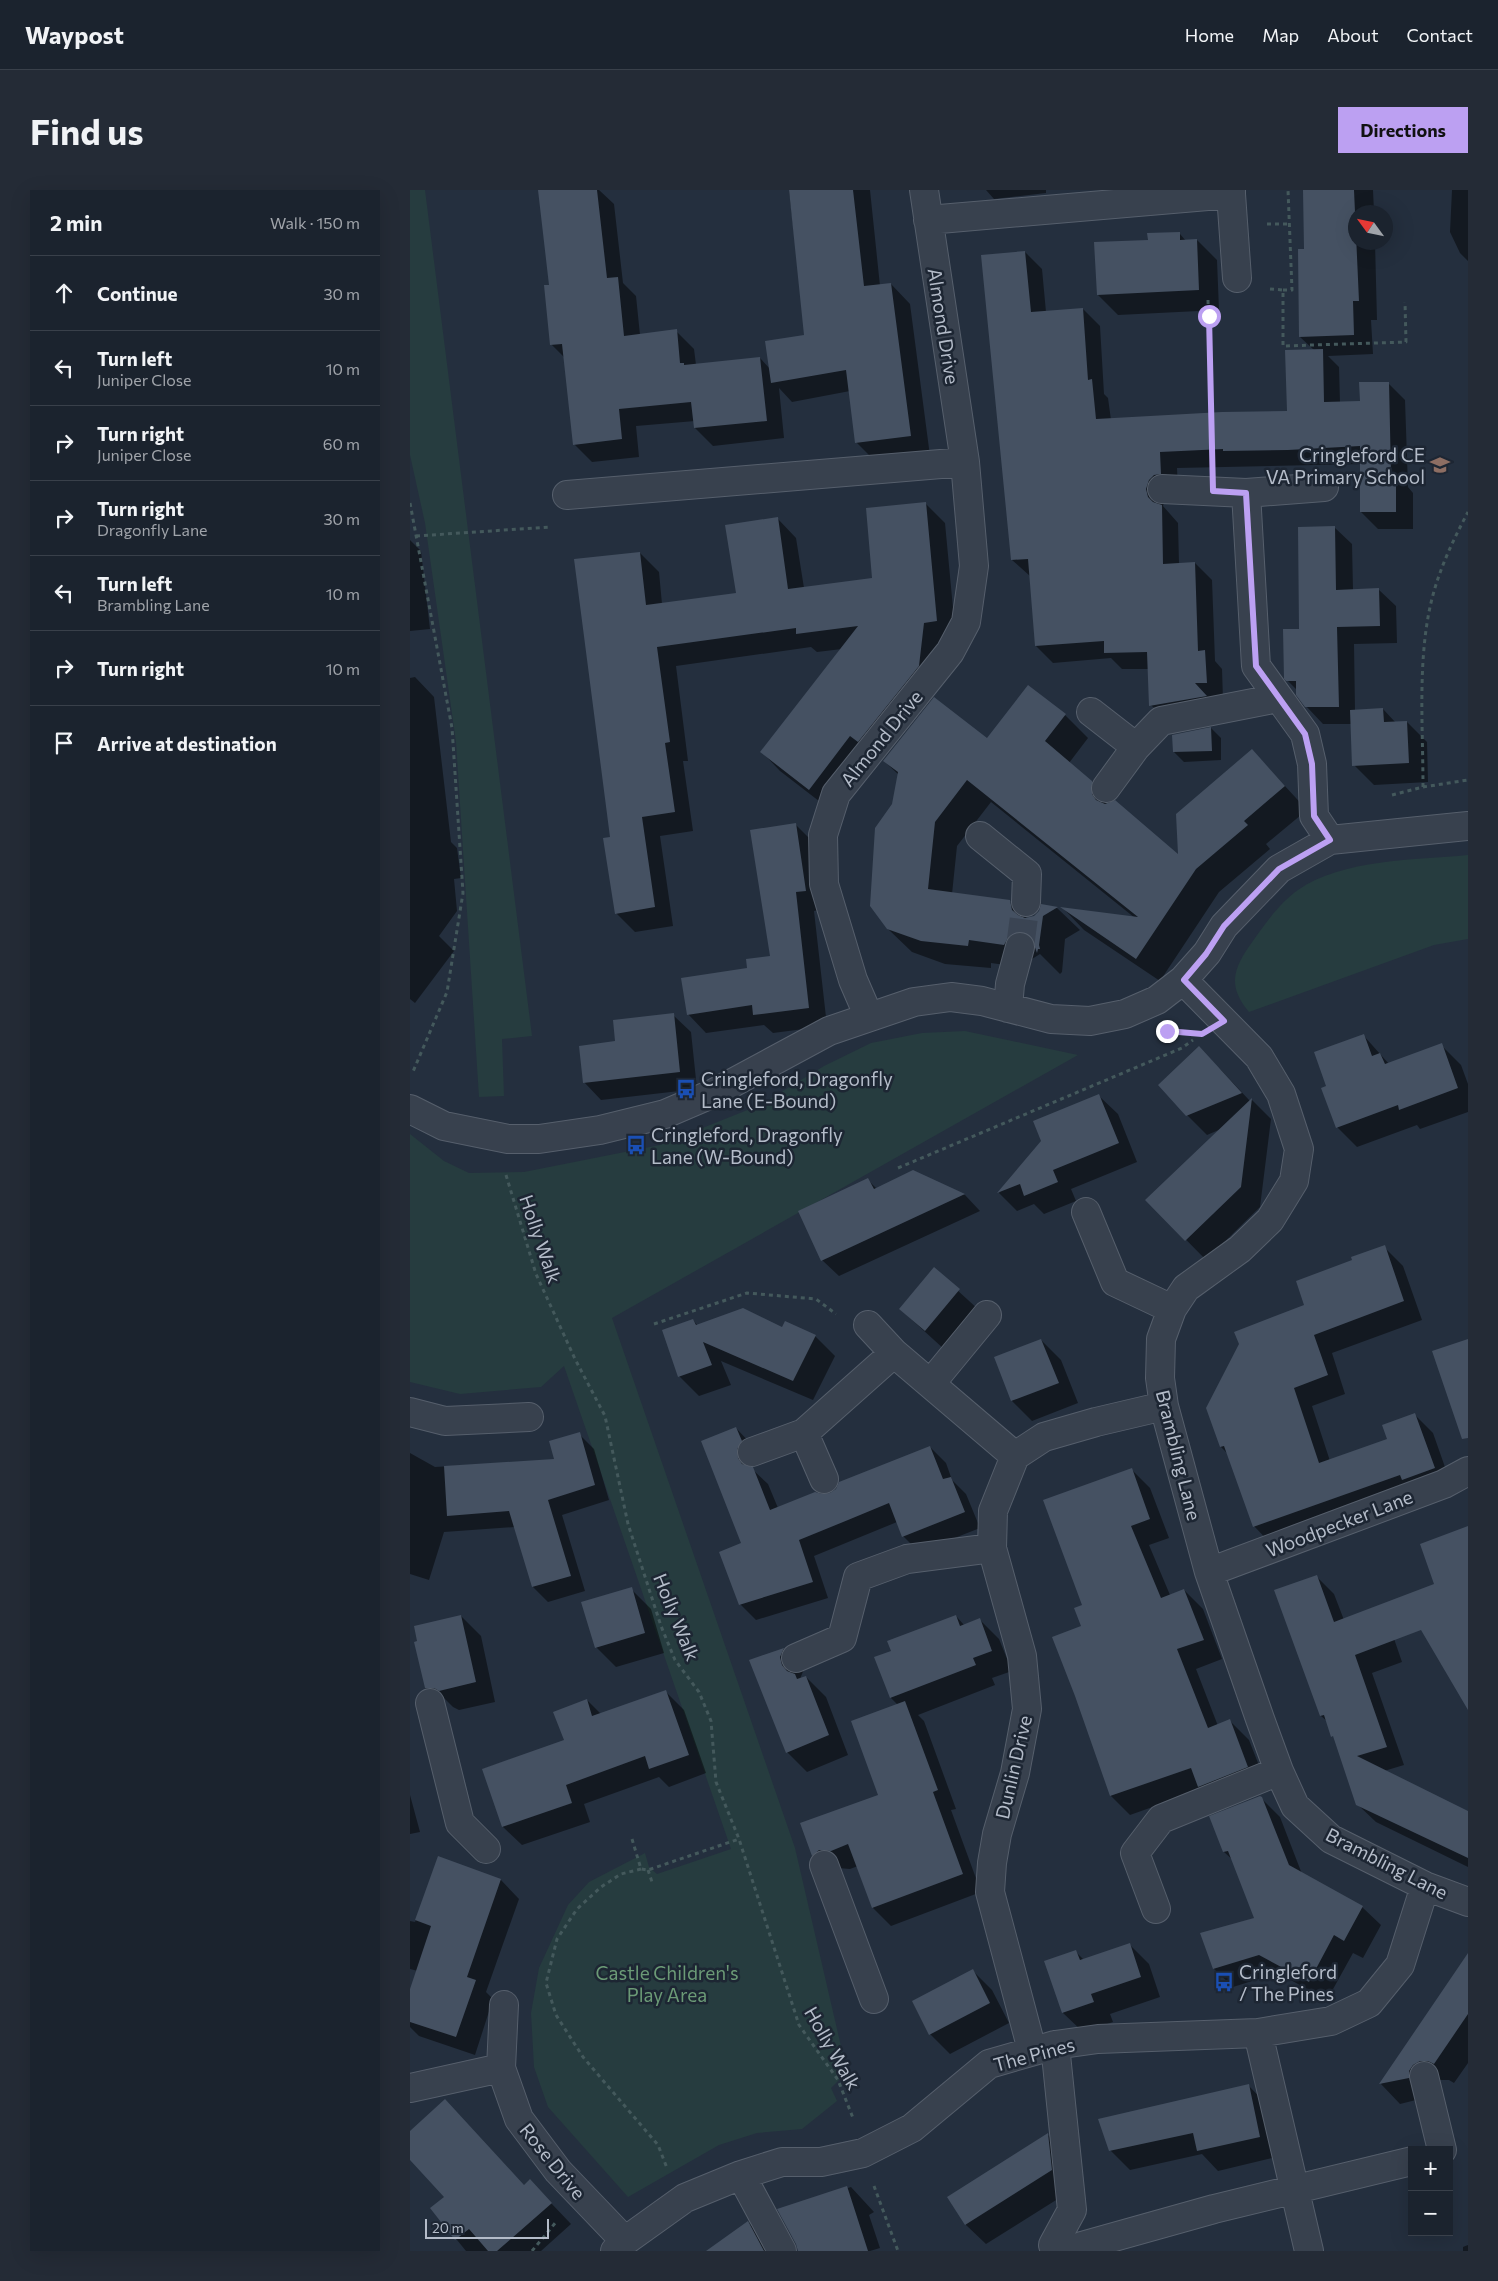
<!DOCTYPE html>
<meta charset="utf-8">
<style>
:root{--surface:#1b232e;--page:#242b36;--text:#f1f3f6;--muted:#a0a4aa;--line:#39404a;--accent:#bca0f2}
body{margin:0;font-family:Commissioner,sans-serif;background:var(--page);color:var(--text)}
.controls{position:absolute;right:15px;bottom:15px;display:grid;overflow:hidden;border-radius:0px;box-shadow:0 5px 20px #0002}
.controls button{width:45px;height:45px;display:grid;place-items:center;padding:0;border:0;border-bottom:1px solid var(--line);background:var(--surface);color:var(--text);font:25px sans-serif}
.compass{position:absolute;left:938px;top:15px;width:45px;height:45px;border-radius:50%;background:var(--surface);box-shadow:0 5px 20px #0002;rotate:303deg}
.scale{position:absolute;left:15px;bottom:12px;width:124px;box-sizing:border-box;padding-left:5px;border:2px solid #b4bcc9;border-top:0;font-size:14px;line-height:18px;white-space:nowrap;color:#b4bcc9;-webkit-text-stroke:4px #1d2633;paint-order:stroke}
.stop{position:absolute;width:15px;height:15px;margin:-11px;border:4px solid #bca0f2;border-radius:50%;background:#fff}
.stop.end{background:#bca0f2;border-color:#fff;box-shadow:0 1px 5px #0008}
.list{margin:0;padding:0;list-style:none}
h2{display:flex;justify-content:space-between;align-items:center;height:65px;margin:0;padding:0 20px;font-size:21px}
h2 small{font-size:16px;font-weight:400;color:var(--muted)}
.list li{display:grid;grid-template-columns:32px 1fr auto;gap:15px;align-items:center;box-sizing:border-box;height:75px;padding:0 20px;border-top:1px solid var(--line)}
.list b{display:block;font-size:19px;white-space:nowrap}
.list p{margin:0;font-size:16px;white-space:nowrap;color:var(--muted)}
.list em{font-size:16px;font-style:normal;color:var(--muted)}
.icon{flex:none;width:28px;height:28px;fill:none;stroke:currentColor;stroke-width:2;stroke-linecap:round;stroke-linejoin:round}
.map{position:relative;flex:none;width:1058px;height:2061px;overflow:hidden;border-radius:0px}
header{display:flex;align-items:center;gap:30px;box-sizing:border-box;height:70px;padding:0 25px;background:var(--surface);border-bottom:1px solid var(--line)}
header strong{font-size:24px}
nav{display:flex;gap:28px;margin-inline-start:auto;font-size:18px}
.intro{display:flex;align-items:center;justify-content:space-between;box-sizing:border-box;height:120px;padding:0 30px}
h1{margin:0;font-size:35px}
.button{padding:12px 22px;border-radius:0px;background:var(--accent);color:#111;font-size:18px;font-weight:700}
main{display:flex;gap:30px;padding:0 30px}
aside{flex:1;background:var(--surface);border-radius:0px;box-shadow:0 5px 20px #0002}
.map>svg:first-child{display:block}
.green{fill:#263c3f}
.shadow{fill:#0007}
.building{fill:#455162}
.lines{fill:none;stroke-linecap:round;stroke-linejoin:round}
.minor-tunnel{stroke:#3a4453;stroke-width:28;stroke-dasharray:28 14;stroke-linecap:butt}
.minor-casing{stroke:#565f6c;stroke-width:30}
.path{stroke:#44595c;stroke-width:3;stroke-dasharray:4 4;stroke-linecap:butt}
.minor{stroke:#38414e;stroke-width:28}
.route{stroke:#bca0f2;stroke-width:6}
.labels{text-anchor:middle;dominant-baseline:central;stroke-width:5;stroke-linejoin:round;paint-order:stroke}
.street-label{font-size:19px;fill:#b4bcc9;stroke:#1d2633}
.poi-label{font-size:19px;fill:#b4bcc9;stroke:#1d2633;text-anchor:start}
.park-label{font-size:19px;fill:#6b9a76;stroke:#1d2633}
</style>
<header>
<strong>Waypost</strong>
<nav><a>Home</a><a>Map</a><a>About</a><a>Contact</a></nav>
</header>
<div class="intro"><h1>Find us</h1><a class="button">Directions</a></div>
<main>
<aside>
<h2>2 min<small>Walk · 150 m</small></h2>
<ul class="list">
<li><svg class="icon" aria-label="ahead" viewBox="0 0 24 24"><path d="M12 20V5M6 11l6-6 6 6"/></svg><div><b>Continue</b></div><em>30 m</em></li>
<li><svg class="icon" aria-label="left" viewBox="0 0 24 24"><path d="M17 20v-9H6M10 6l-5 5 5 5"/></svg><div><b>Turn left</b><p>Juniper Close</p></div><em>10 m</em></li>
<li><svg class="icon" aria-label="right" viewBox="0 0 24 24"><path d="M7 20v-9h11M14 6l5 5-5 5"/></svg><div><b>Turn right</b><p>Juniper Close</p></div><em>60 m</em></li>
<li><svg class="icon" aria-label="right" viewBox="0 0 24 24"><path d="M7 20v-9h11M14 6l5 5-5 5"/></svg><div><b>Turn right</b><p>Dragonfly Lane</p></div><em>30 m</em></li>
<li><svg class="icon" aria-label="left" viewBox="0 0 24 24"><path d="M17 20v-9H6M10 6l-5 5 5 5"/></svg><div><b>Turn left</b><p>Brambling Lane</p></div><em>10 m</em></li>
<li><svg class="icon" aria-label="right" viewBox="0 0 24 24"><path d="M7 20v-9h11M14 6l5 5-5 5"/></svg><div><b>Turn right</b></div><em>10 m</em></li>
<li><svg class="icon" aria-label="arrive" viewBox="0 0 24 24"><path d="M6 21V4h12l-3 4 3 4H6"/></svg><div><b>Arrive at destination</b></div></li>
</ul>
</aside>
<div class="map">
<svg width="1058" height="2061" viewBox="0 0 1058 2061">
<rect width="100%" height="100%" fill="#242f3e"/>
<path class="green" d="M0,0h15l107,846 -30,3 2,57 -25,1 -23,-355 -31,-219 -15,-68z
M1058,665v84l-34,6 -185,67c-19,-23 -18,-39 -1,-64 14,-20 30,-44 50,-58 44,-31 118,-30 170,-35z
M555,841l113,24 -466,263 183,530 52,224 -16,16 6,13 -35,28 -45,4 -38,12 -91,52 -80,-90 -14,-40 -3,-54 8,-45 29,-63 21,-23 56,-29 4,14 8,7 74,-25 -167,-483 -23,21 -81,7 -50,-12v-248l34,27 25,12 55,-1 136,-27 100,-40 64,-39 47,-23 51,-10z"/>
<path class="shadow" d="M154,0h35l15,14 9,79 13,13 4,39 36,-4 18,18 2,16 64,-7 11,12 35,-34 -17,-146h81l10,96 11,-2 19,20 20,152 -54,6 -20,-20 -6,-51 -58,11 -13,-14 5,50 -71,8 -18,-18v-7l-59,5 3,31 -47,5 -18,-18 -9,-86 -14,-14 -1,-58z
M576,0h60v3l-52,6z
M894,0h69l1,22h-18v30h19l2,78h-6l2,34 -45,2 11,11 1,36 21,-1 27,-19 17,17 3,87 5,6v36h-35l-17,-17v-48l-184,4 1,22 -12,7 -3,9 15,17 1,41 16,-1 17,17 3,81 7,8 1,31 -55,22 -17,-17 -2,-36h-27l-11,-11 -58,5 -17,-17 -6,-70 -18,-16 13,-308 17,17 4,43 37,-3 17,17 4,68 4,4 3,22 177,-7 26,-63 -14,-13 6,-87z
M1042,0h16v71l-8,-8 -10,-21z
M770,44l6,7 11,-1 20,20 2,50 -101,5 -20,-20 51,-53z
M516,314l19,19 11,117 -128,168 -48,-37 -18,-19 80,-103 -25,3 -6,-5 -135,19 12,95h-5l10,70 -33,5 13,90 -38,6 -19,-19 -5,-75 29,-285 19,19 3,32 75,-10 41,-75 18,19 8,50 69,-9z
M924,337l18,17 1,46 25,-1 18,17 1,37 -43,1 1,67 28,-2 13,14 11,-1 20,20 1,40 -54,3 -20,-20 -2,-41h-29l-17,-18 -8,-15 -11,-11 13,-50z
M0,350l11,11 9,78 -20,2z
M5,487l19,20 17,145 6,6 4,30 -7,1 3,32 -18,25 15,15 -39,52 -5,-4v-321z
M655,525l23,23 -19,25 43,40 67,53 73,-106 55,60 -41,34 4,5 -51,43 -59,89 -76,-51 -21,-22 72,10 -144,-116 -34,44 -5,48 58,8 17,16 7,-1 6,-6 2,-5 15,2 23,22 -15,9 -3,33 -2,2 -20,-20 -8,5 -4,9 -37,-5v5l-46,-4 -33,-12 -24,-23 5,-125 6,-29 -15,-14 103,-22z
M801,538l10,10v22l-37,2 -10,-10z
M385,634l19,19 10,66 -10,2 13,115 -54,7 -9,-8 -58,8 -18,-19 60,-45 24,-12z
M263,825l18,17 6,57 -96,11 -17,-18 33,-40z
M954,846l25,28 52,-19 20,20 7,19v28l-48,17 -3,-4 -60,22 -20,-20 -9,-41z
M809,878l31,33 2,-1 19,19 -11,88 -54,53 -59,-60 74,-71 -14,6 -20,-20z
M689,906l19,18 19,48 -66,27 5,12 -32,13 -10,-10 -17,7 -18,-18 43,-52z
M503,982l52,23 15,16 -141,65 -17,-16 46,-80 9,9z
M974,1057l19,19 19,54 -90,33 13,41 -33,12 18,55 59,-21 25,-26 19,19 19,54 -180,58 -18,-19 -26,-72 -7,-7 -14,-39 99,-102 48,-45z
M524,1079l45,41 -34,40 -45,-41z
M283,1130l5,6 84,2 33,8 20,20 -22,44 -92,-39 10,24 -32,11 -20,-20z
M631,1150l20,20 17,43 -46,18 -20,-20 -16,-43z
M326,1238l15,16 1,25 16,15 10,24 52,-13 100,-48 16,16 6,17 14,14 14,34 -61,24 -16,-16 -6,-14 -83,34 14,42 -72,22 -16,-16 3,-60z
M169,1244l15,15 15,51 -47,15 23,76 -37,11 -15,-15 -18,-60 -71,5 -15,48 -19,-6v-121l25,14 121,-7z
M721,1279l19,19 19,50 -20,7 21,50 14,-5 19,19 19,50 -26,10 22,57 12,-5 19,19 18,46 -64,3 -73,26 -19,-19 -28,-169v-21z
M906,1386l18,18 10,26 46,7 12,35 -30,11 32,92 -20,6 84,41v55l-92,-45 -19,-18 -22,-65 -7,-17 -7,-6 -45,-125z
M221,1399l20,20 13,44 -48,14 -20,-20z
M51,1426l20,20 14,66 -36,8 -6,-3 -20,-20z
M546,1426l8,9 15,-6 20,20 13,32 -20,7 3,7 -77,30 6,6 32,88 -5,1 30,82 -90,34 -18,-18 -15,-42 -8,3 -12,-1 -7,5 -18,-18 67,-60 18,-90 -7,-7 1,-46z
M374,1459l20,20 -4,10 6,-2 20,20 22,58 -41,17 -20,-20 -36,-91z
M255,1501l19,19 22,63 -37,14 -10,-10 -75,27 6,18 -68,23 -19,-18 -20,-58 82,-28 22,-41 14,14z
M0,1605l10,37 -10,2z
M851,1608l19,19 22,57 60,33 19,18 -18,33 -10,-5 -26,47 -49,-27 -45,14 -19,-18 -12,-35 54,-16 -22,-57 -10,-9z
M28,1668l63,22 18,19 -33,93 7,7 -18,56 -56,-19 -9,-9v-34l8,-22 -8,-2v-48l5,1z
M719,1754l20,20 11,33 -50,17 3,8 -30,10 -20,-19 12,-62 9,9z
M1058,1764v109l-14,20 -5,-3h-9l-7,5 -5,12 -28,7 -19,-20z
M562,1780l20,20 17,33 -59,31 -20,-20z
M839,1896l19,20 12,50 -62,15 -16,-17 -72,16 -20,-20z
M0,1942l114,54 6,-5 41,43 -30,27h-75l-35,-43 15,-11 -36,-39z
M638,1945l20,20 4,35 -86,54 -20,-19 -17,-28z
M441,1997l23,25 -5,3 11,33 -10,3h-62l-29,-41z
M338,2032l18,18 6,11h-65z
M1058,2055v6h-5v-4z"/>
<path class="building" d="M128,0h59l10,88 11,-1 6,59 53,-7 3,34h4v2l76,-8 7,64 -73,7 -3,-26 -72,7 3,30 -49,6 -11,-101 -12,1 -6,-60h5z
M379,0h64l11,96 27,-3 20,153 -56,7 -9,-73 -75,13 -6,-42 39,-6z
M893,0h51l5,111h-6l1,34 -55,2 -1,-88h6z
M770,42v8l17,-1 2,51 -102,5 -3,-53 54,-2 -1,-7z
M615,61l6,61 52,-4 5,72 4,-1 4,40 126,-7 65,-1 -2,-61 38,-1 1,53 36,-1 -1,-19h30l2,92h5v38h-36v-66l-72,4 -65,1v-2l-63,3 1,22 -7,1 -5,5 -3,9 2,8 5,5 9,3 1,59 32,-2 3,89 7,-1 2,33h-12l12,13 -58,10 -2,-54 -43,1v-12l-69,5 -7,-87 -17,1 -30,-305z
M516,312l11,119 -13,2 -5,43 -61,76 -8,-6 -41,54 -49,-38 98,-126 -62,8v-6l-139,19 13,95 -5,1 10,69 -33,5 13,90 -40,7 -12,-76 7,-1 -36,-278 66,-7 6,53 90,-12 -11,-68 53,-8 10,72 84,-11 -6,-70z
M925,336l1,64 43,-2 1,38 -43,1 2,80h-34l-9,-12v-14h-10l-2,-2 -1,-50h16l-1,-102z
M618,495l38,29 -21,27 47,40v13l4,6 9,4 10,-4 63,54 -2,-40 76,-65 33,37 -41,35 4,4 -52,44 -60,90 -76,-52 78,10 -171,-137 -32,42 -7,67 82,11 2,10 6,5 7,3 9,-2 5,-5 2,-7 17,3 -15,9 -4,29 1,4h-2l-1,4 -6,-17 -7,-4h-8l-7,4 -5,9 -35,-5 -1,6 -47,-5 -34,-12 -17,-23 5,-78 17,-24 6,-32 -15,-11 51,-64 53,41z
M973,518l1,14 23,-1 2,42 -57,3 -2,-56z
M801,537l1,24 -39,1 -1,-17z
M386,633l10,68 -10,1 13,116 -56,7 -1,-10 -65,10 -6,-37 66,-10 -1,-9 24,-3 -20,-126z
M264,823l6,59 -97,11 -4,-37 36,-5 -2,-21z
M954,844l8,22 8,-3 5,11 57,-21 16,45 -59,22 -1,-5 -62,23 -15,-40 5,-2 -12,-34z
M789,856l43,47 -56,23 -28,-31z
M689,904l20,49 -66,27 5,12 -34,14 -4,-12 -23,9 44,-52 -8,-20z
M842,908l-11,89 -56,54 -40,-41z
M503,980l52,24 -144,67 -23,-50 70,-33 6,11z
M975,1055l19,56 -90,34 14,40 -34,13 25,75 68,-24 -5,-14 33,-12 20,55 -33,12 -2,-5 -147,52 -29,-81 -4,1 -14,-39 33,-64 -5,-12 70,-27 -8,-24 56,-21 -1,-3z
M524,1077l26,22 -35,42 -26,-22z
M333,1118l39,19 3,-6 31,14 -23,46 -90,-39 9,23 -34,12 -16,-47 31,-11 3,6z
M631,1149l18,44 -48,18 -17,-44z
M1058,1149v99l-6,1 -30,-88z
M326,1237l6,14 -5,8 1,9 4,6 11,3 17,43 45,-18 7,2 8,-1 6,-4 3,-7 91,-36 13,33 8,-2 14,35 -63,25 -13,-34 -41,17 -49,20 14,42 -74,23 -20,-53 22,-9 -40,-102z
M170,1242l15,53 -47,15 23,76 -39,11 -23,-76 -62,5 -3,-50 110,-7 -5,-18z
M722,1278l18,51 -19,7 30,72 23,-9 20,51 -27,9 31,79 22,-9 18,48 -50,20 -7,-19 -81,28 -35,-100 -23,-59 29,-11 -7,-18 8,-3 -39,-105z
M1058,1336v184l-47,-80 -66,25 32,92 -30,9 111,55v47l-112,-53 -23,-69 -2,1 -7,-22 -4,1 -46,-126 43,-15 17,47 100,-38 -14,-40z
M222,1397l13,46 -50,15 -14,-46z
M51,1425l15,67 -37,9 -5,-3h-9l-11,-46 3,-1 -3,-15z
M546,1425l4,11 20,-8 12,33 -19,7 3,7 -86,33 -16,-41 17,-6 -4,-10z
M374,1458l-4,9 2,8 5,6 8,3 2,5 9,-3 23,59 -43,18 -37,-93z
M256,1500l23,65 -40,14 -4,-13 -79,29 6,18 -70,24 -20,-58 82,-29 -11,-28 34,-13 5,17z
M495,1511l33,89 -5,2 30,82 -91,34 -24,-64 -17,7 -12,-1 -7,6 -12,-33 78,-28 -27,-74z
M850,1606l2,1 27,68 74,41 -19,35 -10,-6 -25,47 -50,-27 -46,14 -13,-36 54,-15 -26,-67 -5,1 -14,-36z
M28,1666l63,23 -34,98 9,3 -20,57 -46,-15v-33l21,-63 -16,-6z
M720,1753l11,34 -50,17 3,8 -32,11 -18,-52 32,-11 4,10z
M1058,1763v61l-34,50 -6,-3h-8l-7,4 -4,6v7l-30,6z
M563,1779l17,34 -61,32 -17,-34z
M839,1894l11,53 -63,14 -4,-18 -84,18 -11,-32z
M35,1909l79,86 6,-6 22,24 -55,48h-9l-19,-22 -14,11 -25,-32 14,-11 -34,-37v-29z
M638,1943l4,37 -87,55 -18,-28z
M437,1996l21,65h-70l-2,-7 -19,-35z
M338,2031l16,30h-58z"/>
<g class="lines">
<path class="minor-tunnel" d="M610,757l6,-45"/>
<defs>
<path id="minor" d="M821,4l6,84
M518,30l303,-26v-4
M752,299l84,4 10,173 49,68 7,30 2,52 16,24
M836,303l78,-6
M157,305l398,-33
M681,522l45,35
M696,598l30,-41 25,-26 117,-23
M570,646l47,38 -1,28
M773,790l76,77 22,37 18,55 -5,32 -24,39 -30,29 -54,39 -14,21 -11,30 -1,39 4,28 45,166 51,147 19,52 16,35 36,33 94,47 43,16
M598,818l2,-24 10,-37
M459,827l-16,-37 -29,-96 -1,-49 13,-41 114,-142 16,-30 8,-56 -9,-104 -41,-272
M0,919l34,17 64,13h31l61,-9 65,-16 49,-21 115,-62 85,-29 37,-5 31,4 69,18 39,2 35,-7 32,-14 26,-20 24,-27 17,-27 55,-57 51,-29 138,-14
M676,1022l29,70 57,27
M458,1135l26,28 121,103
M521,1193l56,-68
M0,1222l35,9 84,-4
M394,1243l20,46
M342,1262l52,-19 90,-80
M799,1382l235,-88 24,-13
M386,1468l46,-20 16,-61 49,-18 85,-11
M20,1513l30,120 26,26
M414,1675l50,134
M746,1719l-21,-56 26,-34 118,-48
M94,1815l-3,63 18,51 39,52 67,70
M848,1843l51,218
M622,1860l-42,-158 2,-29 5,-29 18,-61 12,-64 -5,-53 -30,-108 1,-37 22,-55 29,-19 52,-15 68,-16
M1014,1886l18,74
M0,1898l91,-20
M331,1985l41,76
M672,2056l132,-37 198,-48
M205,2061l10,-10 60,-43 56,-23 41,-13h39l42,-9 49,-25 77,-64 66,-19 43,-6 160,-6 73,-12 38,-18 31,-38 25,-79
M645,2061l-2,-6 19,-35 -17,-165"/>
</defs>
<use href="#minor" class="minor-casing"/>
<path class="path" d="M857,34h22
M860,99l13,1v56l123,-4 -1,-40
M873,100h9l-4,-100
M798,110l4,156
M0,313l42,225 11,165 -16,99 -35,82
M6,346l134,-9
M1013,597c0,-57 -5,-119 6,-175 7,-36 22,-68 39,-100
M982,605l31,-8 45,-7
M488,978l284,-120 11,-8
M96,985l30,99 39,85 30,57 23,108 33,102 14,34 24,32 12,29 5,61 23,57 60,186 39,55 15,38
M244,1134l93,-31 69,6 20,15
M222,1649l9,30 7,1 91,-31
M231,1679l-20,5 -20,13 -24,22 -20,30 -11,44 10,32 27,42 75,88 9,23
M238,1680l4,12
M464,1996l24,65
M122,2061l24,-29"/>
<use href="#minor" class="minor"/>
</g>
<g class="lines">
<path class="route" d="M757,841l35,3 22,-13 -40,-41 22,-26 18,-28 55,-57 51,-29 -16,-24 -2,-52 -7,-30 -49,-68 -10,-173 -33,-2 -4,-175"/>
</g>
<defs>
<symbol id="school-bare" viewBox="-9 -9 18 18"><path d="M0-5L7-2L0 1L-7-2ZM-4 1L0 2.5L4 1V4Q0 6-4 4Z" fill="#8d6e63" stroke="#1d2633" stroke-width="2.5" paint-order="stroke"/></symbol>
<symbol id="bus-bare" viewBox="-9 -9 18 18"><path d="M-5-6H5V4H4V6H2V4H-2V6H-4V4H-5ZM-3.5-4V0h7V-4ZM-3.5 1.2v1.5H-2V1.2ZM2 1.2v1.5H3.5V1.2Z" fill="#1a4fb4" stroke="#1d2633" stroke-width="2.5" paint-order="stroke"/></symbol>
</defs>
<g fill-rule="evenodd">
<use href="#school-bare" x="1016" y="261" width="28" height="28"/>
<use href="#bus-bare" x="262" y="885" width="28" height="28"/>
<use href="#bus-bare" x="212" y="941" width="28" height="28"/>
<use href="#bus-bare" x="800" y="1778" width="28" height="28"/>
</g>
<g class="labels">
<g class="street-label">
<text transform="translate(534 136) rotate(81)">Almond Drive</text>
<text transform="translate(471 548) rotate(-51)">Almond Drive</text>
<text transform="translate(131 1049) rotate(71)">Holly Walk</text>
<text transform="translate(769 1265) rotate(76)">Brambling Lane</text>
<text transform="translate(929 1333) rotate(-21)">Woodpecker Lane</text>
<text transform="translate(267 1427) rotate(68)">Holly Walk</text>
<text transform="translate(603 1577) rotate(-77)">Dunlin Drive</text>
<text transform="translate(977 1673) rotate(27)">Brambling Lane</text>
<text transform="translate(423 1858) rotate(60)">Holly Walk</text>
<text transform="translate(624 1864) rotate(-15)">The Pines</text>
<text transform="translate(143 1971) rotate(51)">Rose Drive</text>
</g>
<g class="poi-label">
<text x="1015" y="264" text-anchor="end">Cringleford CE<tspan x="1015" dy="22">VA Primary School</tspan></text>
<text x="291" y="888">Cringleford, Dragonfly<tspan x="291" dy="22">Lane (E-Bound)</tspan></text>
<text x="241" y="944">Cringleford, Dragonfly<tspan x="241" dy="22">Lane (W-Bound)</tspan></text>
<text x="829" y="1781">Cringleford<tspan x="829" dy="22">/ The Pines</tspan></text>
</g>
<g class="park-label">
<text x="257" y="1782">Castle Children's<tspan x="257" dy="22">Play Area</tspan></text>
</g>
</g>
</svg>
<div class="controls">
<button>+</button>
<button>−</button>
</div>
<svg class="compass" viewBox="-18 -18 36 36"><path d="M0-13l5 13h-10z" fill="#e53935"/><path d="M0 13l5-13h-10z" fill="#a0a4aa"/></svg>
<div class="scale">20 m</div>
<div class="stop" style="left:799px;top:126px"></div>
<div class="stop end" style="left:757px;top:841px"></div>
</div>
</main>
